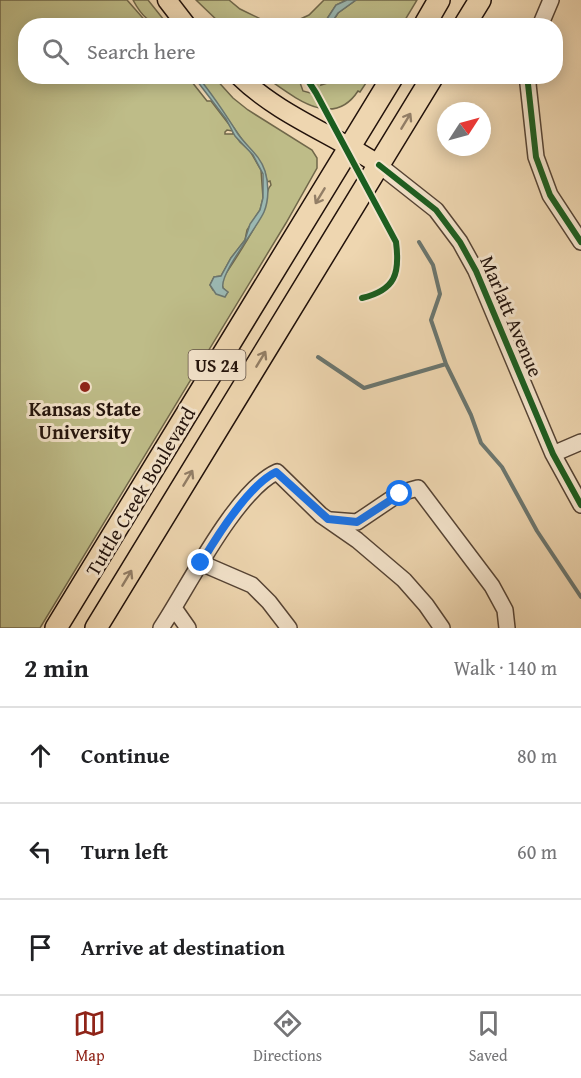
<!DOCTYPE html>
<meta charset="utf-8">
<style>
:root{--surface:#fff;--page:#f2f2f2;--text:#202124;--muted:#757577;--line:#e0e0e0;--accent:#8f2418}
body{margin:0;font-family:"Gentium Book Plus",serif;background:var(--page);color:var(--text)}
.compass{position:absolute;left:437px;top:102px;width:54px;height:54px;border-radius:50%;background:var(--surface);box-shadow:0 3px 15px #0003;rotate:54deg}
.stop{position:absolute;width:18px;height:18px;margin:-14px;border:4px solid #1a73e8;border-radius:50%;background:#fff}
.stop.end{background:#1a73e8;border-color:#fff;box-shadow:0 2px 6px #0008}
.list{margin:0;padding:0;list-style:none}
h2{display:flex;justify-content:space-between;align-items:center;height:78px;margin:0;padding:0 24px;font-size:26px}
h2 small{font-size:20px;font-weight:400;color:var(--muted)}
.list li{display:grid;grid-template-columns:39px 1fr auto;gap:18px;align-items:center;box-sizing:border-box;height:96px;padding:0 24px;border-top:2px solid var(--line)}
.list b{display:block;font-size:22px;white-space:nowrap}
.list em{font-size:20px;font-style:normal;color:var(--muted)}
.icon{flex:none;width:33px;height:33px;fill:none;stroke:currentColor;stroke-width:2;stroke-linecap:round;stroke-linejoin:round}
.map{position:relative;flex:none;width:581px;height:628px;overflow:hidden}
.search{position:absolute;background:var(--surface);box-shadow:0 3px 15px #0003;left:18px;right:18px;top:18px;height:66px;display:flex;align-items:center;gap:15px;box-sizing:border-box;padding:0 21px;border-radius:24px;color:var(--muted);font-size:22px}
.sheet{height:366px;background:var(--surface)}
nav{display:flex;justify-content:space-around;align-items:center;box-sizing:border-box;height:84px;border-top:2px solid var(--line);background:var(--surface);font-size:16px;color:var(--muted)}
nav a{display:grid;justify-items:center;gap:3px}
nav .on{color:var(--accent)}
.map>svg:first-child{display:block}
.green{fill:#bebc88;stroke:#70674a;stroke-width:1.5}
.water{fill:#9bb8b2;stroke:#6b766f;stroke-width:1.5}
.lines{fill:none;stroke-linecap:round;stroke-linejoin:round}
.stream{stroke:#6b766f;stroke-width:4}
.minor-casing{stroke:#554334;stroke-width:18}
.major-casing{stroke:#22120b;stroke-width:21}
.highway-casing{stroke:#22120b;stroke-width:24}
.minor{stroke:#f4e4cc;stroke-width:15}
.major{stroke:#eed6b0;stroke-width:18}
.highway{stroke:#eed6b0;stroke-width:21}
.cycleway-casing{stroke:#f4e4cc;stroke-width:10}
.cycleway{stroke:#1b5e20;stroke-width:6}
.oneway{stroke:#927e66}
.route{stroke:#1a73e8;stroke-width:8}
.poi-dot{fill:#8f2418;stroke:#f4e4cc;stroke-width:2}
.labels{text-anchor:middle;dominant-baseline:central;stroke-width:6;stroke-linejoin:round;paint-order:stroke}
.shield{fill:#f4e4cc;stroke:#615145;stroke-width:1.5}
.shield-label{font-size:18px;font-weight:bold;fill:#22120b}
.street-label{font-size:20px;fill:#22120b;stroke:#f4e4cc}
.poi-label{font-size:20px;font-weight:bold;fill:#22120b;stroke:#f4e4cc}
</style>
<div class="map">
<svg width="581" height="628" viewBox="0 0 581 628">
<rect width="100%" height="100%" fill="#eed6b0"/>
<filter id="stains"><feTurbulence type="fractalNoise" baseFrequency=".00333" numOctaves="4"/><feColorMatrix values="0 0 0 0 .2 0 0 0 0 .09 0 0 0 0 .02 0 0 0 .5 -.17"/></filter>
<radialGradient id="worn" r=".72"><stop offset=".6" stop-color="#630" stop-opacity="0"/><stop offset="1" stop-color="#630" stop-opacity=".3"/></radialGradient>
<path class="green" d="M0,0h127l22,25 -123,1v50l164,1 2,5 15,19h4l20,26 2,4 -6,-1 -2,2v2h8v-2l7,10 10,9 11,19 2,28 -3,12 -13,20 -2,10 -14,18 -10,18 -7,1 -4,8 3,5 14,2 -4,-4 -2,-7c15,-23 31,-46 42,-70 4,-8 2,-20 8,-26l-1,-4 -3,1 -2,-10 -67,-95h16l19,21 15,12 64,40 5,8v10l-31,55 -246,405h-40z
M133,0h15l20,25c-19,0 -27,-10 -35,-25z
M196,0h33l11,9 33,16h-51z
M324,0h23l-11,5 -13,20 -38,1 24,-11z
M356,0h61l-15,25 -72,1 8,-13z
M265,77h33l5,14 11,3 5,-3 -10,-14h15l-3,8 19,-6 -4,-2h34l-10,15 -2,-1c-26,40 -66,4 -93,-14z"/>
<path class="water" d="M347,0h9l-18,13 -8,12h-7l13,-20z
M194,77h4c15,18 28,38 40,57 9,13 22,21 27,37 4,13 4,29 -1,41 -7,16 -45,62 -41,76l5,4 -3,5 -9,-3 -6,-9 4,-8 7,-1 10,-18 14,-18 5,-16 10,-14 3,-12v-24l-10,-19 -18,-19 -9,-17z"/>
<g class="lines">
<path class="stream" d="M419,242l14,23 7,29 -9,26 15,44 25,51 10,28 21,24 35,64 44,66
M318,357l46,31 82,-24"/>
<defs>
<path id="minor" d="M540,26l11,-26
M530,76l-2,8 8,73 14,38 31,47
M379,165l57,45 24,32 16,29 77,183 28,51
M553,454l28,-12
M331,520l26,2 43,-29 18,-5 74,98 13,24 2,18
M201,563l51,22 17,17 20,26
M174,608l14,20
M161,628c26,-39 75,-138 116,-156l44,43 36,25 47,40 22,25 16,23"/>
<path id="major" d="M167,0l20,26
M239,76c40,39 94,58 140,89"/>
<path id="highway" d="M424,26l15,-26
M464,26l16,-26
M56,628l337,-552
M96,628l337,-552"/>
</defs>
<use href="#minor" class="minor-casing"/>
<use href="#major" class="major-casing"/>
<use href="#highway" class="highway-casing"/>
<use href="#minor" class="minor"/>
<use href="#major" class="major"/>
<use href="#highway" class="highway"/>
<defs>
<path id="cycleway" d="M305,76l11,17 80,149c4,31 0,48 -34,56
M530,76l-2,8 8,73 14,38 31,47
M379,165l57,45 24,32 16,29 77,183 28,51"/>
</defs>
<use href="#cycleway" class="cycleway-casing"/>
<use href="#cycleway" class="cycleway"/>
</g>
<defs><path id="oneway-shaft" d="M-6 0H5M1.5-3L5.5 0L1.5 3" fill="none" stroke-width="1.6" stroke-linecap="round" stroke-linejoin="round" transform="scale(1.5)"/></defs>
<g class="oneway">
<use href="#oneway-shaft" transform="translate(406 121) rotate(-59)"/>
<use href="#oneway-shaft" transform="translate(320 196) rotate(121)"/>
<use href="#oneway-shaft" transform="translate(261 359) rotate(-59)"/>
<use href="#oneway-shaft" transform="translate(188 478) rotate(-59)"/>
<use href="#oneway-shaft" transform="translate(127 578) rotate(-59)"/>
</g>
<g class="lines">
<path class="route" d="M201,563c16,-27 48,-78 75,-91l52,47 29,3 43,-28"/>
</g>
<circle class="poi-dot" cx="85" cy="387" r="6"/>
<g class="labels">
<rect class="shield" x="188.5" y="350" width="57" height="30" rx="4.5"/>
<g class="shield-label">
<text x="217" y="365">US 24</text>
</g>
<g class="street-label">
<text transform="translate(512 316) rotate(67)">Marlatt Avenue</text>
<text transform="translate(140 491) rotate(-59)">Tuttle Creek Boulevard</text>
</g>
<g class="poi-label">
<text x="85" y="408">Kansas State<tspan x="85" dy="23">University</tspan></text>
</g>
</g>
<rect width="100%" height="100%" filter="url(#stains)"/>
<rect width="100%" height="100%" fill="url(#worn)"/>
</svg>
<svg class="compass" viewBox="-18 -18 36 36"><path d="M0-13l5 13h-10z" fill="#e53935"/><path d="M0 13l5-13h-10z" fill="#757577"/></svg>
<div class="stop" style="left:400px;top:494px"></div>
<div class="stop end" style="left:201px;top:563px"></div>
<div class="search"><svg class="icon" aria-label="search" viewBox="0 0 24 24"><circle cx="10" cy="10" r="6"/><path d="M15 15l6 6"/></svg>Search here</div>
</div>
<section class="sheet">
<h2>2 min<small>Walk · 140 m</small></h2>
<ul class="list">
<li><svg class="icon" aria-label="ahead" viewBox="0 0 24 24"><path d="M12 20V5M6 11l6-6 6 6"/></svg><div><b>Continue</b></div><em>80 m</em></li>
<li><svg class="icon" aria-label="left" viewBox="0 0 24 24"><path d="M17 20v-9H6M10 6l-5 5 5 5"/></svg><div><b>Turn left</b></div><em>60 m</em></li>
<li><svg class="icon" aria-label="arrive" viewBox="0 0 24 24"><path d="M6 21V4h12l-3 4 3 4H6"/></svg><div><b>Arrive at destination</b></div></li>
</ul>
</section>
<nav>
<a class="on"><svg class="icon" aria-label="map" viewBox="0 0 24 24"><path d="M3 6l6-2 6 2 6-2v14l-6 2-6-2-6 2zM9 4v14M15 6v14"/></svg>Map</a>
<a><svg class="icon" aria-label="directions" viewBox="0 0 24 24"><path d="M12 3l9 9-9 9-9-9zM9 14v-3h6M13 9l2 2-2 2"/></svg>Directions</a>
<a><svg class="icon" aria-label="saved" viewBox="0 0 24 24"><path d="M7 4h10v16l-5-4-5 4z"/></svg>Saved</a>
</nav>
